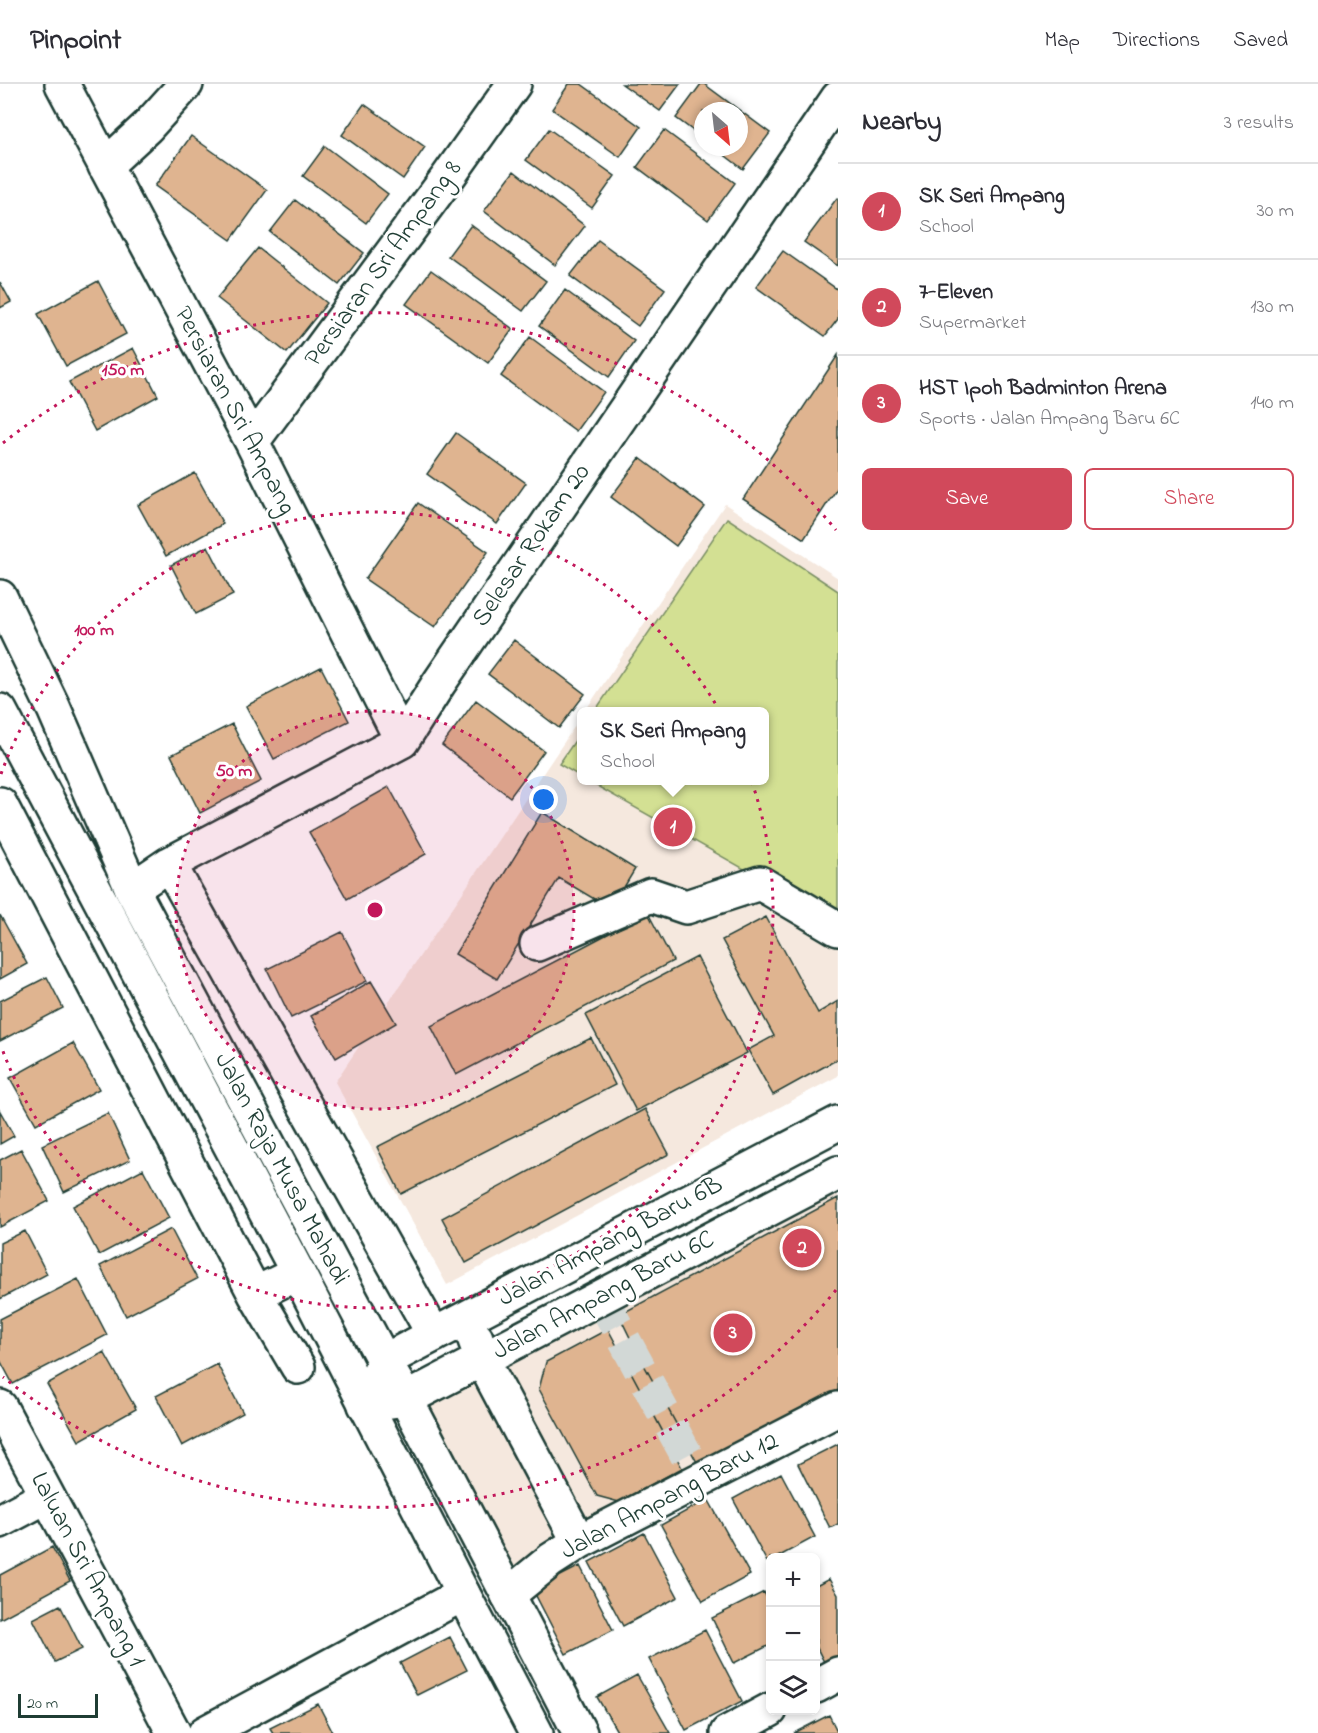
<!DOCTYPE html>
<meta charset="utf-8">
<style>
:root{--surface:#fff;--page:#f7f7f7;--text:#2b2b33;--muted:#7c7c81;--line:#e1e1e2;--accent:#d1495b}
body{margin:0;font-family:"Indie Flower",sans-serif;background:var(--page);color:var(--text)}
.controls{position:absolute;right:18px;bottom:18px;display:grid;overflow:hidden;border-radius:9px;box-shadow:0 3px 9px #0003}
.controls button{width:54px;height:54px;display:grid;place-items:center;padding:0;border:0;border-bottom:2px solid var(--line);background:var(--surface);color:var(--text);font:30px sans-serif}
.compass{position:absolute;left:694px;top:18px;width:54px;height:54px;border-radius:50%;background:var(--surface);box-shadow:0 3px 9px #0003;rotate:152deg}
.scale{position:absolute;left:18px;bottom:15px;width:80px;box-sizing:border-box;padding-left:6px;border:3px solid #1f3d34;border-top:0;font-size:16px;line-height:21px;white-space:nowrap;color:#1f3d34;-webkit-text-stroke:4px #fff;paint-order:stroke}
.you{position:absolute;left:544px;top:716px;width:21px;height:21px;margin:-15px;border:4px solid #fff;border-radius:50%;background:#1a73e8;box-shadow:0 0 0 9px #1a73e833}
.badge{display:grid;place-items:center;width:39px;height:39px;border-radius:50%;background:var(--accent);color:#fff;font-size:20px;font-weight:700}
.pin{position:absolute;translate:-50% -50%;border:3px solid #fff;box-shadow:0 2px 6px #0006}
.popup{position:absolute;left:577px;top:623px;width:192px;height:78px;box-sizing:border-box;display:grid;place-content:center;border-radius:9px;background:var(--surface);filter:drop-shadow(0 2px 4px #0005);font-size:20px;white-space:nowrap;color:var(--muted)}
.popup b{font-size:22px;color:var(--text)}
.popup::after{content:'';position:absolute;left:50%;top:100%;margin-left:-12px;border:12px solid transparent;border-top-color:var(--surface)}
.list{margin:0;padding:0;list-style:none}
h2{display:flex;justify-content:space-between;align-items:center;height:78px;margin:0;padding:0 24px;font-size:26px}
h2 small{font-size:20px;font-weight:400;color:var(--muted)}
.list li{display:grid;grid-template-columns:39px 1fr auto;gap:18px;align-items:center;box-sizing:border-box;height:96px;padding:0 24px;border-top:2px solid var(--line)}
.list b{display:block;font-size:22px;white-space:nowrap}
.list p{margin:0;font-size:20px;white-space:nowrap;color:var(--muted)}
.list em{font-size:20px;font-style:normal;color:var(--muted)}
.actions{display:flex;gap:12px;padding:18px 24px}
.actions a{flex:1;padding:14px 0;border:2px solid var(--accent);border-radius:9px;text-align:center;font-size:21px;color:var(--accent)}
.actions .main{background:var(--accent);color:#fff}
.icon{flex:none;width:33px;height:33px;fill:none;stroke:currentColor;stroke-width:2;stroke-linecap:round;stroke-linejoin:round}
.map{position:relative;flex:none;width:838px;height:1649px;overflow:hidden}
header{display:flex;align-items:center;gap:36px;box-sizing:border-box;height:84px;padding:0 30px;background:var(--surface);border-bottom:2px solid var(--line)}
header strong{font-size:28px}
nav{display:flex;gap:33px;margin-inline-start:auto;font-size:21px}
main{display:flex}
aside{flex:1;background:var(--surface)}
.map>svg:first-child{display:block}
.built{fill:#f5e8de}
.green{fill:#d3e093;stroke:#798e64;stroke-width:1.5}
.building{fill:#dfb490;stroke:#1f3d34;stroke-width:1.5}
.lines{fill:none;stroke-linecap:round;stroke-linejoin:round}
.minor-tunnel{stroke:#d2d8d6;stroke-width:33;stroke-dasharray:33 16;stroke-linecap:butt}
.minor-casing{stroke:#1f3d34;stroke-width:38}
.major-casing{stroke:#1f3d34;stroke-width:38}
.minor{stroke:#fff;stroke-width:33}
.major{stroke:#fff;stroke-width:33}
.ring{fill:none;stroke:#c2185b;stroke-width:3;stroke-dasharray:3 6}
.labels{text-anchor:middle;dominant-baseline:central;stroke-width:6;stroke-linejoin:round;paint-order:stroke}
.street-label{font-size:26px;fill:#1f3d34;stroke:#fff}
.centre{fill:#c2185b;stroke:#fff;stroke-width:3}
.ring-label{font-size:18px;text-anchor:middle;font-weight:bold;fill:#c2185b;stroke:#fff;stroke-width:6;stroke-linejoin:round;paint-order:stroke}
</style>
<header>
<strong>Pinpoint</strong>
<nav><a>Map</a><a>Directions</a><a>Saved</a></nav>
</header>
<main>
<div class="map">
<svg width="838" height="1649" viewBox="0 0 838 1649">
<rect width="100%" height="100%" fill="#fff"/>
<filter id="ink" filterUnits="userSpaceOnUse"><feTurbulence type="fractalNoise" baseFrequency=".0167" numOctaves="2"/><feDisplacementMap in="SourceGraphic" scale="12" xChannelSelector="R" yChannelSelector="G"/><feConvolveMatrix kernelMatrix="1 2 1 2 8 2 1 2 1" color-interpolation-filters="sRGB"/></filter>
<g filter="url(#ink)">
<path class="built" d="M725,420l113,74v498l-391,209 -112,-203 246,-365 1,63h183v-68l-180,-1z
M838,1076v258l-320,165 -105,-203z"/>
<path class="green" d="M727,434l111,73v331l-250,-141 177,-1v-68l-170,-1z
M581,648v45l-22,-13z"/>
<path class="building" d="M569,0h12l60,43 -21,30 -68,-48z
M622,0h58l-20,27z
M701,0h3l66,49 -27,36 -29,-22h25v-36h-36v27l-27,-20z
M364,20l61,43 -22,32 -61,-44z
M549,45l66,47 -23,32 -66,-48z
M664,46l71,53 -27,37 -71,-53z
M191,52l76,54 -36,50 -76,-54z
M325,62l63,48 -22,29 -63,-47z
M514,87l71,55 -30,39 -71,-54z
M837,114h1v68l-34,-24z
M295,116l69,53 -25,32 -69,-53z
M471,141l75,56 -23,30 -75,-55z
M598,156l67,49 -27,37 -68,-50z
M258,164l69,55 -40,50 -70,-55z
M783,167l55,39v29l-13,17 -69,-49z
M431,186l82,59 -25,34 -82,-59z
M98,197l28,53 -60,32 -28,-52z
M0,198l11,20 -11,6z
M565,206l69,51 -25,36 -70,-51z
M530,253l74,55 -28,39 -75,-55z
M133,264l25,48 -63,35 -26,-49z
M838,271v132l-34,52 -61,-40z
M456,349l70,50 -29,41 -70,-50z
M640,374l65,49 -29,39 -65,-49z
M195,389l28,51 -57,32 -28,-51z
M418,419l70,49 -53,75 -70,-48z
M208,462l25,49 -37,19 -25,-49z
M514,556l71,54 -26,34 -71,-54z
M321,583l28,54 -75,38 -28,-53z
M476,616l68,51 -34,46 -68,-52z
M232,640l29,57 -61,32 -29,-58z
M389,703l37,67 -79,45 -38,-67z
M542,728l93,57 -24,40 -52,-31 -62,101 -42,-25z
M648,829l25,48 -217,114 -25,-49z
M0,831l27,49 -27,15z
M766,833l52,96 20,-12v58l-65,36 -25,-45 26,-14 -52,-96z
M342,848l25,49 -76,37 -24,-49z
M697,873l50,96 -111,58 -50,-96z
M47,893l16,31 -63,33v-40z
M371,897l25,42 -60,35 -25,-42z
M591,954l24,47 -214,109 -24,-47z
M73,959l26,46 -63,35 -26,-46z
M645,1025l24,45 -203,109 -24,-45z
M0,1027l14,25 -14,8z
M108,1029l22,47 -66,32 -22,-47z
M21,1065l28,52 -49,26v-67z
M143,1085l26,49 -70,37 -26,-49z
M838,1114v192l-140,74 -61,-112 -18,-37z
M171,1145l26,50 -71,37 -26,-50z
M25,1147l22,43 -47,25v-56z
M78,1195l29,56 -94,49 -13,-24v-41z
M608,1245l74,139 -63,34 -22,-6 -58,-107 7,-27z
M104,1268l32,57 -57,32 -32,-57z
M637,1268l54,99 -14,7 -53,-99z
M217,1280l26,49 -61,33 -26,-50z
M838,1360v80l-8,4 -32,-64z
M781,1389l34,64 -39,21h-6v2l-3,2 -34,-63z
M708,1415l42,76 -47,26 -42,-76z
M644,1449l34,64 -55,29 -34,-64z
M52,1463l18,34 -70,38v-44z
M580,1482l33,64 -47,24 -33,-64z
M829,1495l9,16v62l-13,7 -9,-18v-60z
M764,1508l6,12v41l-36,18 -22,-45z
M60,1521l22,44 -27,13 -22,-43z
M705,1546l37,71 -56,29 -37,-71z
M450,1553l17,33 -50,25 -17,-32z
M637,1591l33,58h-52l-21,-36z
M318,1620l15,29h-60l-3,-5z
M829,1631l9,18h-44z"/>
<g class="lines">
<path class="minor-tunnel" d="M601,1213l99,183"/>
<defs>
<path id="minor" d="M62,0l190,358 150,299
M105,82l42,-39 39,-43
M252,358l196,-265 66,-93
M0,720l255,490 43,73
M169,780l265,471
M132,805l37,-25 233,-123 37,-58 399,-585
M537,860l114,-49 35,12 74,-24 78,46
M255,1210l43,-21
M476,1254l-1,2 7,19 97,183
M377,1319l29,-4 432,-226
M365,1321l19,-44 454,-238
M0,1323l174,326
M0,1437l47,-25
M508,1511l43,-35 28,-18 259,-133
M816,1602l22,-12
M205,1649l258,-139
M727,1649l43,-23"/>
<path id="major" d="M0,513l54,112 78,180 252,472 22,38 174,334
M0,627l298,562 165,321 73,139"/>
</defs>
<use href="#minor" class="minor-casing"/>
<use href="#major" class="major-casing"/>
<use href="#minor" class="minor"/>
<use href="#major" class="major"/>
</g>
</g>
<circle cx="375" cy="826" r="199" fill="#c2185b" fill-opacity=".12"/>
<g class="ring">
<circle cx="375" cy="826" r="199"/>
<path d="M1 690A398 398 0 1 1 1 962"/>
<path d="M836 1206A597 597 0 0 1 3 1293M3 359A597 597 0 0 1 836 446"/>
</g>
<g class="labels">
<g class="street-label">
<text transform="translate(384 180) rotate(-54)">Persiaran Sri Ampang 8</text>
<text transform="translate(234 327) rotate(62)">Persiaran Sri Ampang</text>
<text transform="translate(532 462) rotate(-56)">Selesar Rokam 20</text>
<text transform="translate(281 1085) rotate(62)">Jalan Raja Musa Mahadi</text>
<text transform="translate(611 1158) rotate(-28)">Jalan Ampang Baru 6B</text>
<text transform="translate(604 1212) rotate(-28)">Jalan Ampang Baru 6C</text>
<text transform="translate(670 1413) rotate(-28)">Jalan Ampang Baru 12</text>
<text transform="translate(87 1486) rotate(62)">Laluan Sri Ampang 1</text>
</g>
</g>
<circle cx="375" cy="826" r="9" class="centre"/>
<g class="ring-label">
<text x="123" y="291">150 m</text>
<text x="94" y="551">100 m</text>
<text x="234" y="692">50 m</text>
</g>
</svg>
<div class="controls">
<button>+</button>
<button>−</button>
<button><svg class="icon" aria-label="layers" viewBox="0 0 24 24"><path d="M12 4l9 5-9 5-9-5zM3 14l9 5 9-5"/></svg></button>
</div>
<svg class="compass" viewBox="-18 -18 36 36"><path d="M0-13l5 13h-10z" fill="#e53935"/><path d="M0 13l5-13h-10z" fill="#7c7c81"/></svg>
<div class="scale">20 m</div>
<div class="you"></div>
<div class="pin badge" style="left:673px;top:743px">1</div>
<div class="popup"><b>SK Seri Ampang</b>School</div>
<div class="pin badge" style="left:802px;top:1164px">2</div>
<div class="pin badge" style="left:733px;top:1249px">3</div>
</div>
<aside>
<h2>Nearby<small>3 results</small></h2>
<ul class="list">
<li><span class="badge">1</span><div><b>SK Seri Ampang</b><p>School</p></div><em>30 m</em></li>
<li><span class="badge">2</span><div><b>7-Eleven</b><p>Supermarket</p></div><em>130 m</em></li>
<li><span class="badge">3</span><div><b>HST Ipoh Badminton Arena</b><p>Sports · Jalan Ampang Baru 6C</p></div><em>140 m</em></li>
</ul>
<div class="actions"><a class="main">Save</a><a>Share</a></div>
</aside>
</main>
